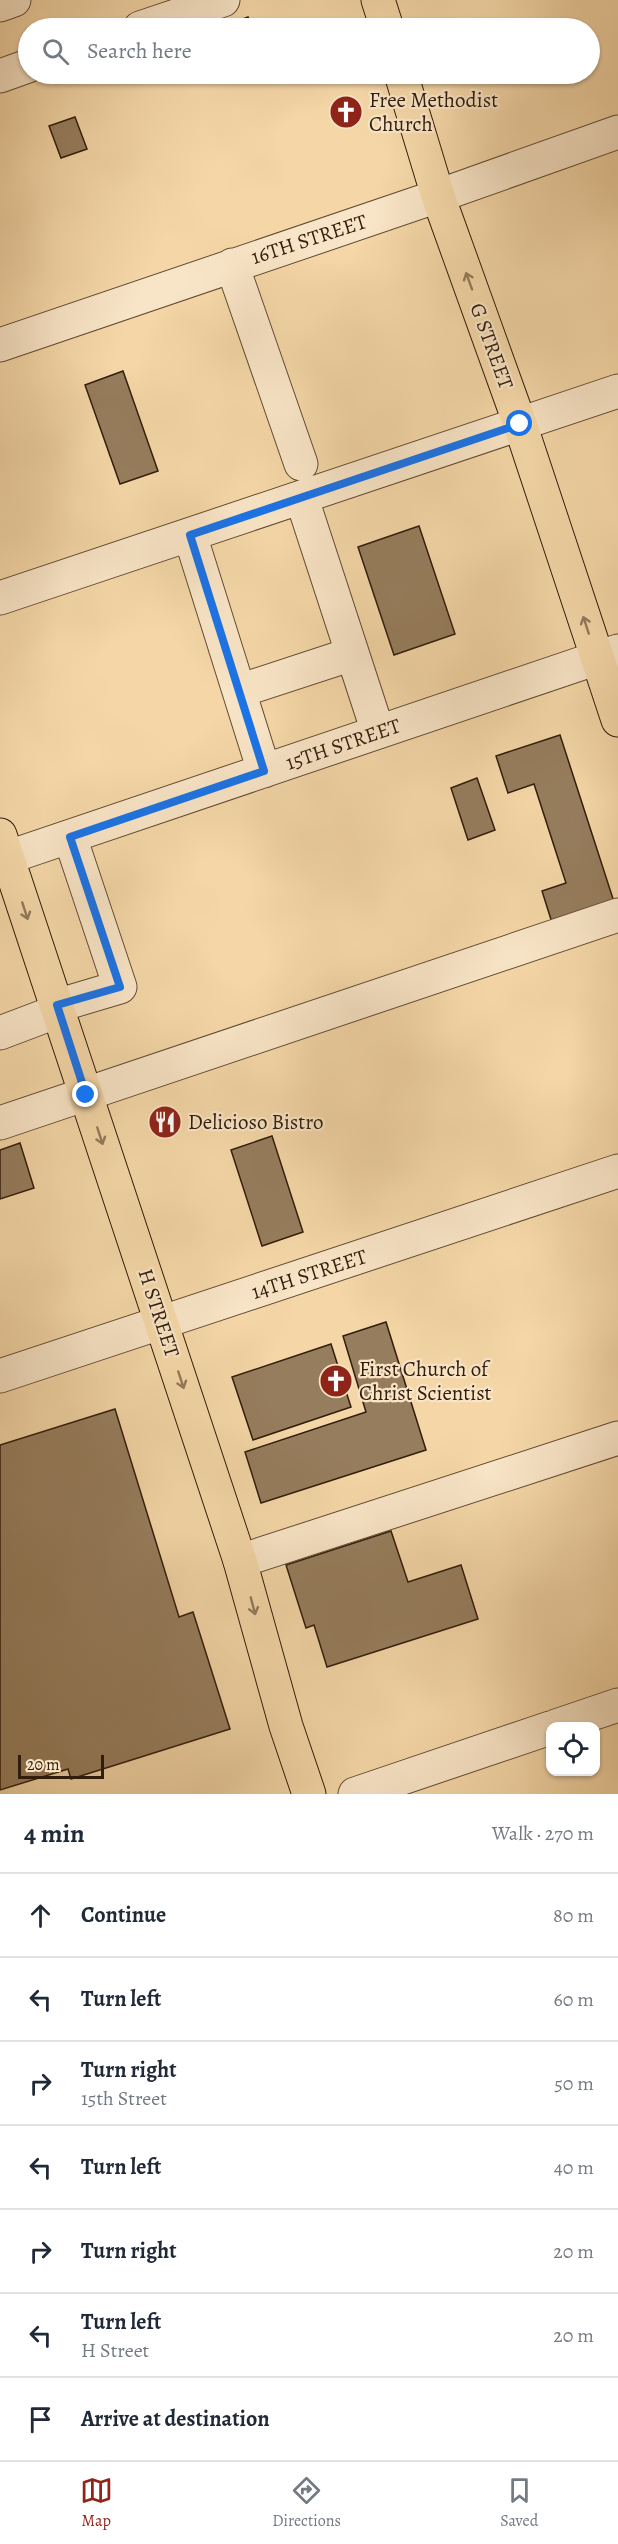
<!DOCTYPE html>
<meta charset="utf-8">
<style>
:root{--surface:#fff;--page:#f6f6f7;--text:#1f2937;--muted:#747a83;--line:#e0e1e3;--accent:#8f2418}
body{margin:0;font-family:Alegreya,serif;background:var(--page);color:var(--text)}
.controls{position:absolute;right:18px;bottom:18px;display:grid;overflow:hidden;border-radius:12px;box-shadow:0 2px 4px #0004}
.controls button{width:54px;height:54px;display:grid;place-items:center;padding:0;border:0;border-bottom:2px solid var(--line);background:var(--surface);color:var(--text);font:30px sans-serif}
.scale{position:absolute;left:18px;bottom:15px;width:86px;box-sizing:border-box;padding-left:6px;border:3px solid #311d0c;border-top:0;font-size:16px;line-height:21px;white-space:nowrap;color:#311d0c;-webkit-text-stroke:4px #f8e4c6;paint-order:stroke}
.stop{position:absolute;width:18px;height:18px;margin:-14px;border:4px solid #1a73e8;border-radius:50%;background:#fff}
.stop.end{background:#1a73e8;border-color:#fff;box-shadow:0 2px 6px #0008}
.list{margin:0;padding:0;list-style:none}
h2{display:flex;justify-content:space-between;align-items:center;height:78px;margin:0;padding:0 24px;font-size:26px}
h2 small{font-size:20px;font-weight:400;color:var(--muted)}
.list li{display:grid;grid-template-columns:39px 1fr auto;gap:18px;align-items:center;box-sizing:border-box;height:84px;padding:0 24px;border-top:2px solid var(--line)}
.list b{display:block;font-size:22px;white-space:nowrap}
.list p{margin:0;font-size:20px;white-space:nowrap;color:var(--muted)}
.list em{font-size:20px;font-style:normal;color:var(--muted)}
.icon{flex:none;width:33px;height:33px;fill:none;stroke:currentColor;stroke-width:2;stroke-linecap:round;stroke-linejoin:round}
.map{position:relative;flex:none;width:618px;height:1794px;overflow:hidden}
.search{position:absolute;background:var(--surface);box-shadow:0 2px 4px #0004;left:18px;right:18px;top:18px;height:66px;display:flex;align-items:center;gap:15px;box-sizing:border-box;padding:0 21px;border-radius:33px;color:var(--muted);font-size:22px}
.sheet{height:666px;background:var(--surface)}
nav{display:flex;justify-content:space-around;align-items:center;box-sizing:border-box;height:84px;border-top:2px solid var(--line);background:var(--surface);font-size:16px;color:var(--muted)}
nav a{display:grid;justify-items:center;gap:3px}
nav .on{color:var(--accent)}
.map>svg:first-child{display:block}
.building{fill:#967d5d;stroke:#311d0c;stroke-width:1.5}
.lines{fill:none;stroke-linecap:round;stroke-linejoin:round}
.minor-casing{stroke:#624b33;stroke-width:35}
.major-casing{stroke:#311d0c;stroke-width:35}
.minor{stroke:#f8e4c6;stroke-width:33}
.major{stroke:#f4d6a7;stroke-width:33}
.oneway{stroke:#927a5a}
.route{stroke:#1a73e8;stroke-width:8}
.labels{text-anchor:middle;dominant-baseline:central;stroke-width:4.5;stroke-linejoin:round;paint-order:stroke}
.poi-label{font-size:21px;fill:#311d0c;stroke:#f8e4c6;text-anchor:start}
.street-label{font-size:21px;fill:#311d0c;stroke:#f8e4c6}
</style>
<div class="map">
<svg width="618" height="1794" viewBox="0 0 618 1794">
<rect width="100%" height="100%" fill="#f4d6a7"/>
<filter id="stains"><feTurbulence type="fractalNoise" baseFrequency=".00333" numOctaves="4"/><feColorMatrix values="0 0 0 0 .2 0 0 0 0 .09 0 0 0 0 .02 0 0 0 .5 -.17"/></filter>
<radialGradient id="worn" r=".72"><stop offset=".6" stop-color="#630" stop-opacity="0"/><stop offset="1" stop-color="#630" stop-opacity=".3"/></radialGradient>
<path class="building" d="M248,17l4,11h-33z
M75,117l12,32 -26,9 -12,-32z
M123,371l35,100 -38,13 -35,-99z
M419,526l36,108 -61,21 -36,-108z
M560,735l56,173 -62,21 -12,-38 24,-8 -32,-99 -26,9 -12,-37z
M477,778l18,52 -27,10 -17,-52z
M272,1136l31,96 -41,14 -31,-96z
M20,1143l14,45 -34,11v-49z
M386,1322l40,128 -165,53 -16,-51 121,-40 -23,-76z
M331,1344l20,63 -98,33 -21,-63z
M115,1409l64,208 14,-5 37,117 -159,50 -3,-10 -68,21v-345z
M391,1531l17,51 53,-17 17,54 -151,48 -13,-42 -8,3 -20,-63z"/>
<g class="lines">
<defs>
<path id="minor" d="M0,5l14,-5
M140,28l83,-28
M0,76l28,-10
M232,265l69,199
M0,345l438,-149 180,-64
M302,499l76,233
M190,535l74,236
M0,598l618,-207
M239,691l113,-37
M0,860l618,-209
M56,1006l64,-19 -50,-150
M0,1033l58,-22
M0,1123l618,-208
M0,1376l618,-205
M240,1561l378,-123
M556,1726l62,-21
M355,1794l195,-66"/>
<path id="major" d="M378,0l9,28
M401,74l37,122 82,228 98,296
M0,835l240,726 46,165 23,68"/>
</defs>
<use href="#minor" class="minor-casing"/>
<use href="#major" class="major-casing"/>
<use href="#minor" class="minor"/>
<use href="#major" class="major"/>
</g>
<defs><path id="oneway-shaft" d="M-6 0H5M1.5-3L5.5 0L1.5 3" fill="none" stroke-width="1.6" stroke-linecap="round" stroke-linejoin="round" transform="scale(1.5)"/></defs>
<g class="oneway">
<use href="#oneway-shaft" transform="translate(469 281) rotate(-110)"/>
<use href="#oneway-shaft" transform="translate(586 625) rotate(-108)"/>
<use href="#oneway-shaft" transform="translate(25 911) rotate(72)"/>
<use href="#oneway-shaft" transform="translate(100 1136) rotate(72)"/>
<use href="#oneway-shaft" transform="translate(181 1380) rotate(72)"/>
<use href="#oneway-shaft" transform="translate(253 1606) rotate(75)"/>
</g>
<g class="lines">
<path class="route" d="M86,1095l-29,-90 63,-18 -50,-150 194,-66 -74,-236 330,-111"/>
</g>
<defs>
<symbol id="church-disc" viewBox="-11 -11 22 22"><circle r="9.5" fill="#8f2418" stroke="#f8e4c6"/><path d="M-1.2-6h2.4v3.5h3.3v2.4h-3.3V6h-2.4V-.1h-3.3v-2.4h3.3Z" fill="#fff"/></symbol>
<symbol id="restaurant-disc" viewBox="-11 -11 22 22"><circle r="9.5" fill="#8f2418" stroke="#f8e4c6"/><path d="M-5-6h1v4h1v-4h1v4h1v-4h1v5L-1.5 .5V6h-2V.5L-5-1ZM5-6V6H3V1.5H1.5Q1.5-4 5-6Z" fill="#fff"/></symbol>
</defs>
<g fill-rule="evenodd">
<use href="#church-disc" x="327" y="93" width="38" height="38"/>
<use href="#restaurant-disc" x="146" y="1103" width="38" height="38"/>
<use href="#church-disc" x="317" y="1362" width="38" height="38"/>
</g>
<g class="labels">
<g class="poi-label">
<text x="369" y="100">Free Methodist<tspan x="369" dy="24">Church</tspan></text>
<text x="188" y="1122">Delicioso Bistro</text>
<text x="359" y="1369">First Church of<tspan x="359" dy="24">Christ Scientist</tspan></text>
</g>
<g class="street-label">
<text transform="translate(309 239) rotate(-18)">16TH STREET</text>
<text transform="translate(492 346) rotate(70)">G STREET</text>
<text transform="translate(343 744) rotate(-19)">15TH STREET</text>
<text transform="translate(309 1274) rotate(-18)">14TH STREET</text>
<text transform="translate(159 1313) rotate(72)">H STREET</text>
</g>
</g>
<rect width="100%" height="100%" filter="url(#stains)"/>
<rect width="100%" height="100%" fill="url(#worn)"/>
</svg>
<div class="controls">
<button><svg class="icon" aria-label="locate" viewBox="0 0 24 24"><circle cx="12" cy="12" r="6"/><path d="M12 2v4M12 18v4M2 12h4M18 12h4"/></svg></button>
</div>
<div class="scale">20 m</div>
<div class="stop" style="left:520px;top:424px"></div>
<div class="stop end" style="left:86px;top:1095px"></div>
<div class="search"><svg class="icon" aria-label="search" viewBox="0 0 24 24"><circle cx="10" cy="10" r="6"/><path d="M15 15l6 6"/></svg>Search here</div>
</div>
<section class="sheet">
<h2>4 min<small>Walk · 270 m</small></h2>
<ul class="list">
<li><svg class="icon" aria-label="ahead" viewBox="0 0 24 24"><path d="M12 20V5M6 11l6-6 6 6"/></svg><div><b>Continue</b></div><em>80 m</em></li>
<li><svg class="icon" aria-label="left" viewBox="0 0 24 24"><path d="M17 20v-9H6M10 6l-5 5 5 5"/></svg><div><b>Turn left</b></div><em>60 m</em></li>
<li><svg class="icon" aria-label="right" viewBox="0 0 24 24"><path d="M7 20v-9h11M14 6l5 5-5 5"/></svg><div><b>Turn right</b><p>15th Street</p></div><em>50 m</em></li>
<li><svg class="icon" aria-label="left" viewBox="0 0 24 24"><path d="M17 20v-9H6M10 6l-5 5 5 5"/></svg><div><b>Turn left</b></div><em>40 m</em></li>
<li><svg class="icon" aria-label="right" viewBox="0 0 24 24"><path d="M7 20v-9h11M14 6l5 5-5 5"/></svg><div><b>Turn right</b></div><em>20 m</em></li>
<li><svg class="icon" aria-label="left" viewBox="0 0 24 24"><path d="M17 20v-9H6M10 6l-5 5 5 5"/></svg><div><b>Turn left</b><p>H Street</p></div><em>20 m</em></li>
<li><svg class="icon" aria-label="arrive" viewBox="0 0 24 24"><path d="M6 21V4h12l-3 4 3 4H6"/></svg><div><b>Arrive at destination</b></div></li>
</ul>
</section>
<nav>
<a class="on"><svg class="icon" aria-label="map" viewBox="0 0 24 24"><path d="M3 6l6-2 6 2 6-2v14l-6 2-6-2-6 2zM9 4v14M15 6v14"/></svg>Map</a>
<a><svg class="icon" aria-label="directions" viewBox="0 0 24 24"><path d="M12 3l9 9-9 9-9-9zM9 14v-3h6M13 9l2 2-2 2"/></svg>Directions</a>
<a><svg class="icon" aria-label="saved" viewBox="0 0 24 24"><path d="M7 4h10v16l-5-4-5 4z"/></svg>Saved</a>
</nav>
